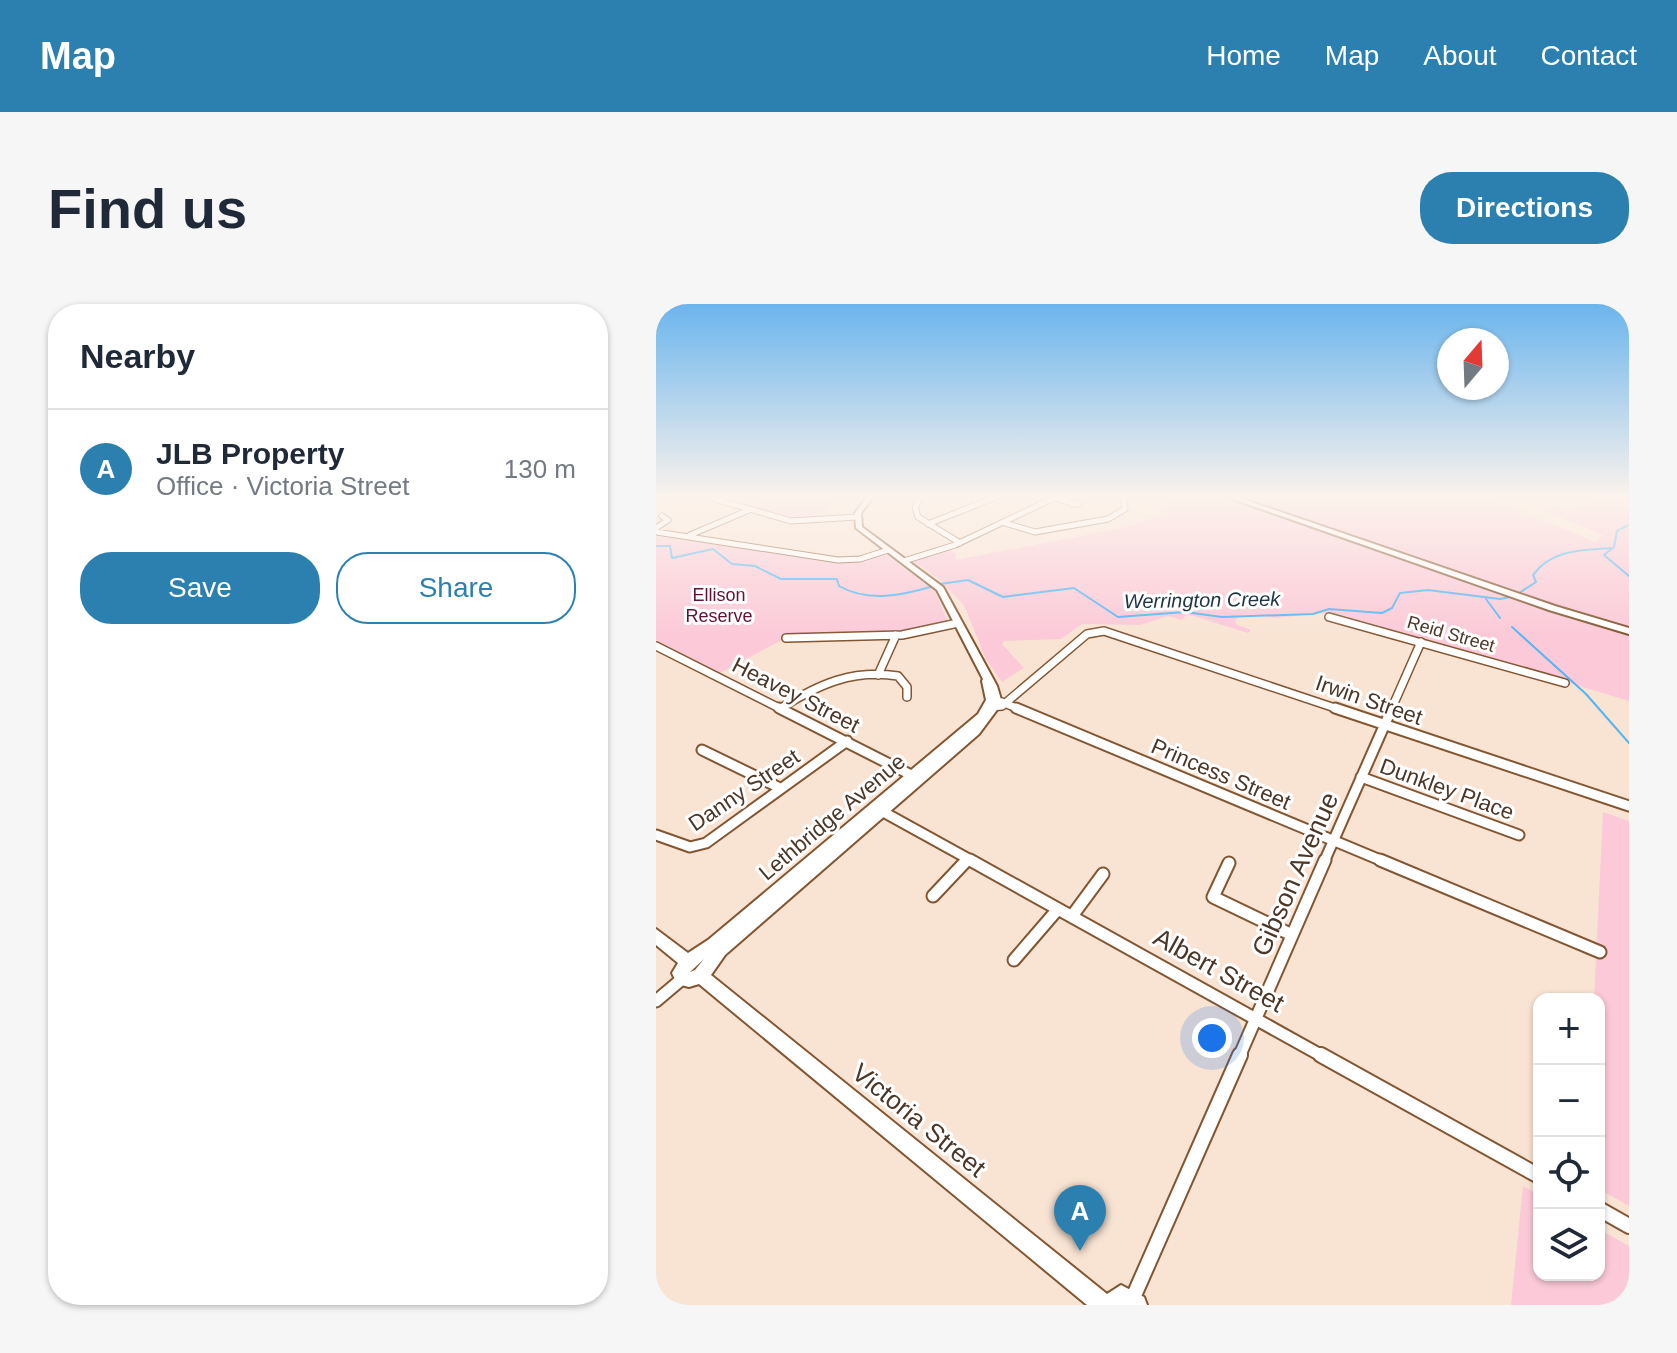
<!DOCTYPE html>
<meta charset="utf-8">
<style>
:root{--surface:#fff;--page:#f6f6f7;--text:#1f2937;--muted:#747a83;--line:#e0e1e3;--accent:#2c80b0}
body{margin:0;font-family:Arial,sans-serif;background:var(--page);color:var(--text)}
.controls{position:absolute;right:24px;bottom:24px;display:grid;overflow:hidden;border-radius:16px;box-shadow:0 2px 6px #0004}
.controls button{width:72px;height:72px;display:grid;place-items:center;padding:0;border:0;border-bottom:2px solid var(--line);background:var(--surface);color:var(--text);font:40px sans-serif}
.compass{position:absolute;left:781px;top:24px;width:72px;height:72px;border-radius:50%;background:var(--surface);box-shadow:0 2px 6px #0004;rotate:19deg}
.you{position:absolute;left:556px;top:734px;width:28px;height:28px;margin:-20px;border:6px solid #fff;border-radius:50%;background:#1a73e8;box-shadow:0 0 0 12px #1a73e833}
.badge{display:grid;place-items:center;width:52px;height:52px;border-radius:50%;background:var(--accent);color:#fff;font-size:26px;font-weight:700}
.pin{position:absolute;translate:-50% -66px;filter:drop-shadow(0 2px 4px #0008)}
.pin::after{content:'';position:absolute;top:42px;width:28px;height:24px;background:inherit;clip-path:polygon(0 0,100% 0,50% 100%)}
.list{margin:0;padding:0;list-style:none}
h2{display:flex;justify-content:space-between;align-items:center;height:104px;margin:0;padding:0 32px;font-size:34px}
h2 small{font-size:26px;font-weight:400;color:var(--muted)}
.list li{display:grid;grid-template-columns:52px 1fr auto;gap:24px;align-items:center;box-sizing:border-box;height:120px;padding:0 32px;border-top:2px solid var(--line)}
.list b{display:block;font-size:30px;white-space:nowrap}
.list p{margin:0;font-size:26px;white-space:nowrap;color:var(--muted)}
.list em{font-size:26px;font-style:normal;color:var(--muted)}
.actions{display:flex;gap:16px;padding:24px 32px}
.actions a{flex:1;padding:18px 0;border:2px solid var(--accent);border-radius:32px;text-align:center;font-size:28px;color:var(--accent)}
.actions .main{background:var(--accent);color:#fff}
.icon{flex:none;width:44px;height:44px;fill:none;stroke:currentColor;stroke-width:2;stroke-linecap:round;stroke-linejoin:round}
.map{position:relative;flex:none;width:973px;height:1001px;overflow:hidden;border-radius:32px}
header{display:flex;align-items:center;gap:48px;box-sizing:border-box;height:112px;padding:0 40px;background:var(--accent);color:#fff}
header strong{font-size:38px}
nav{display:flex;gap:44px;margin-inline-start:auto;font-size:28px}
.intro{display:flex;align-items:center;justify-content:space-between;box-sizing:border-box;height:192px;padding:0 48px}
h1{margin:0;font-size:56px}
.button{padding:20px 36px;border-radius:32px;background:var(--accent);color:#fff;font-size:28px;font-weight:700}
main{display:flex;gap:48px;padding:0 48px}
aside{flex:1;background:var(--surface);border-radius:32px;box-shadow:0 2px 6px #0004}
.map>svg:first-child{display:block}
.green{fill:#fbc9d8}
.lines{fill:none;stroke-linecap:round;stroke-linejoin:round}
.stream{stroke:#50b6f4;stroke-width:2}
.street-far4-casing{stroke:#835632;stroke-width:7}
.street-far3-casing{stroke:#835632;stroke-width:10}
.street-far2-casing{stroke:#835632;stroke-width:13}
.street-far1-casing{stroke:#835632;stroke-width:15}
.street-casing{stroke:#835632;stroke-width:18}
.secondary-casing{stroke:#835632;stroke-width:4}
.street-far4{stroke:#fff;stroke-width:5}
.street-far3{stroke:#fff;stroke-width:7}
.street-far2{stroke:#fff;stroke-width:9}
.street-far1{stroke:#fff;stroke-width:11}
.street{stroke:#fff;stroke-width:14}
.secondary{fill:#fff;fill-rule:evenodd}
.labels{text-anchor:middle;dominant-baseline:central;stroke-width:6;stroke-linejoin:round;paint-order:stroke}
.far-park-label{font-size:18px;fill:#611336;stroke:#fff}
.far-street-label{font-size:18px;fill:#4c3727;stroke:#fff}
.far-water-label{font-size:20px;font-style:italic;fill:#1f3544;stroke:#fff}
.street-label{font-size:22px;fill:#4c3727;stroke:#fff}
.near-street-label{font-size:26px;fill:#4c3727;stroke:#fff}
</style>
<header>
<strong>Map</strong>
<nav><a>Home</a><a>Map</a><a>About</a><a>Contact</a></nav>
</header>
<div class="intro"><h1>Find us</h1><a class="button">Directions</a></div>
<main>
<aside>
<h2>Nearby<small></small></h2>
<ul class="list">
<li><span class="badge">A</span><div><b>JLB Property</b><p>Office · Victoria Street</p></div><em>130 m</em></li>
</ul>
<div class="actions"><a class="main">Save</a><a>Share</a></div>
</aside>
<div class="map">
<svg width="973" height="1001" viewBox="0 0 973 1001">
<rect width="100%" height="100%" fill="#f9e4d4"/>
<path class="green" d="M116,193h66l-20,22 -32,-1 -37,-11z
M507,193h62l326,114 78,23v67l-284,-85 -20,-3 -49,5 -33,-4 -8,6 1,4 15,6 -3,3 -61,-19 -5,6 -14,-4 -28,9 -58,-1 -21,15 -57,2 -2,3 22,24 -22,14 -16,-23 -22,-54 -25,-26 -26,-18 35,-12 8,4 -1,7 168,-32 43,-16 1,-13z
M590,193h237l113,45 7,-7 -58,-24v-5l31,3 10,-5v-7h43v131l-68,-19 -310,-107 2,-2z
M0,232l186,27 41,-10 51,37 14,32 -51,11 -108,3 -69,37 -64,-33z
M947,508l26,9v385l-30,-17v-190h-5z
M867,882l16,9v80h60v-46l30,17v59h-118z"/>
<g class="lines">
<path class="stream" d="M973,221l-12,6 -3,16 -10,8 25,21
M0,242h14l2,12 41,-9 19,15 23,2 26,13h56l2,7c30,17 64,9 95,0
M284,280l28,-4 35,17 71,-9 44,29 67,-5 37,5 91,-3 16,-5 53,4 10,-5 8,-15 28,-3 72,9 10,-2
M860,291l20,-13 -3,-7c19,-26 50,-25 80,-27
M830,295l14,19
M856,323l74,67 43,49"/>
<defs>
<path id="street-far4" d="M52,193l83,24 66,-4
M265,193l-6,10 3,10 42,26
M398,194l19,5
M421,199l3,1h-8z
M349,219l30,9 73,-13 17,-10 -2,-12
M272,220l68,-27
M0,224l12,-8 -6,-4
M0,228l182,28 22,-1 28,-9
M34,231l59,-25
M248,257l51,-16 101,-48"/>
<path id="street-far3" d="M673,313l236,66
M130,334l116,-3 56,-12
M0,342l127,64
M222,371l18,-40
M346,398l19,8
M333,403l13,-1 85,-72 17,-3 237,79
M125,404c38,-24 72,-39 117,-32l9,11v10
M735,406l30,-68"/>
<path id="street-far2" d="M123,404l138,70
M360,404l369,154
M679,404l294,98
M46,446l78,38
M705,473l158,58
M222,505l96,53
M0,531l34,12 16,-4 141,-102
M309,558l3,-3
M668,558l68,-154"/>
<path id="street-far1" d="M314,556l354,197
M724,556l220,92
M573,559l-16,34 79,38
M277,592l34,-36
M416,612l31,-42
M358,656l44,-51
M0,697l26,-22
M583,753l86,-197"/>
<path id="street" d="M665,751l218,121
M943,905l30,17
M476,996l108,-245"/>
<path id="secondary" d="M211,193h6l-12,16 1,14 81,60 54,99 5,17 -23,31 -254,221 -14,20 396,319 14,-9 23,12 3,8h-60l-388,-321 -10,3 -12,-3 -5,-11 6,-10 -22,-18v-16l32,24 20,-13 270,-226 8,-14 -4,-19 1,-2 -46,-89 -81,-62 -1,-15zM48,655l-9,11 -5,2z
M571,193h10l318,109 74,22v6l-80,-24z"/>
</defs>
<use href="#street-far4" class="street-far4-casing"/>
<use href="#street-far3" class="street-far3-casing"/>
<use href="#street-far2" class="street-far2-casing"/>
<use href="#street-far1" class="street-far1-casing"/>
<use href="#street" class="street-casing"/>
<use href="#secondary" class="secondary-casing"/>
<use href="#street-far4" class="street-far4"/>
<use href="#street-far3" class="street-far3"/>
<use href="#street-far2" class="street-far2"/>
<use href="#street-far1" class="street-far1"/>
<use href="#street" class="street"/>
<use href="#secondary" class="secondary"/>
</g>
<linearGradient id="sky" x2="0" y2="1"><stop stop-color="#6bb5ed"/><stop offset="0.58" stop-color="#fcf3ec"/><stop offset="1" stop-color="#fcf3ec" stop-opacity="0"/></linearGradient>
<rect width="973" height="333" fill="url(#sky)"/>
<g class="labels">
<g class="far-park-label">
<text x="63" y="291">Ellison<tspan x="63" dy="21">Reserve</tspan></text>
</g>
<g class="far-street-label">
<text transform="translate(795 330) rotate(16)">Reid Street</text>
</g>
<g class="far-water-label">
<text transform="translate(546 296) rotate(-1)">Werrington Creek</text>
</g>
<g class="street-label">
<text transform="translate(140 391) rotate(27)">Heavey Street</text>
<text transform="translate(713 396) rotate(19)">Irwin Street</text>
<text transform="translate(565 470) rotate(23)">Princess Street</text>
<text transform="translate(791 485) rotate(20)">Dunkley Place</text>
<text transform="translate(88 486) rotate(-34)">Danny Street</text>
<text transform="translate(176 513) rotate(-40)">Lethbridge Avenue</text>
</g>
<g class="near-street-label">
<text transform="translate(639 570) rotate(-66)">Gibson Avenue</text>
<text transform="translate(563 666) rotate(29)">Albert Street</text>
<text transform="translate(263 816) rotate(39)">Victoria Street</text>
</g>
</g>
</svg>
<div class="controls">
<button>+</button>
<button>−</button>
<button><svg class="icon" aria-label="locate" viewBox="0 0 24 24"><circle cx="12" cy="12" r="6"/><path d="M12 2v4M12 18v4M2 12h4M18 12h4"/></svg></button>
<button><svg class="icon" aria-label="layers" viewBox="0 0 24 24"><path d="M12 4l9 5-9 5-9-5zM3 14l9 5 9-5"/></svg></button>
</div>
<svg class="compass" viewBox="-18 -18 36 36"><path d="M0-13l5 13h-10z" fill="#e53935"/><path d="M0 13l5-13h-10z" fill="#747a83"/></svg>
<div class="you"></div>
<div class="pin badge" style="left:424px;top:947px">A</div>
</div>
</main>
